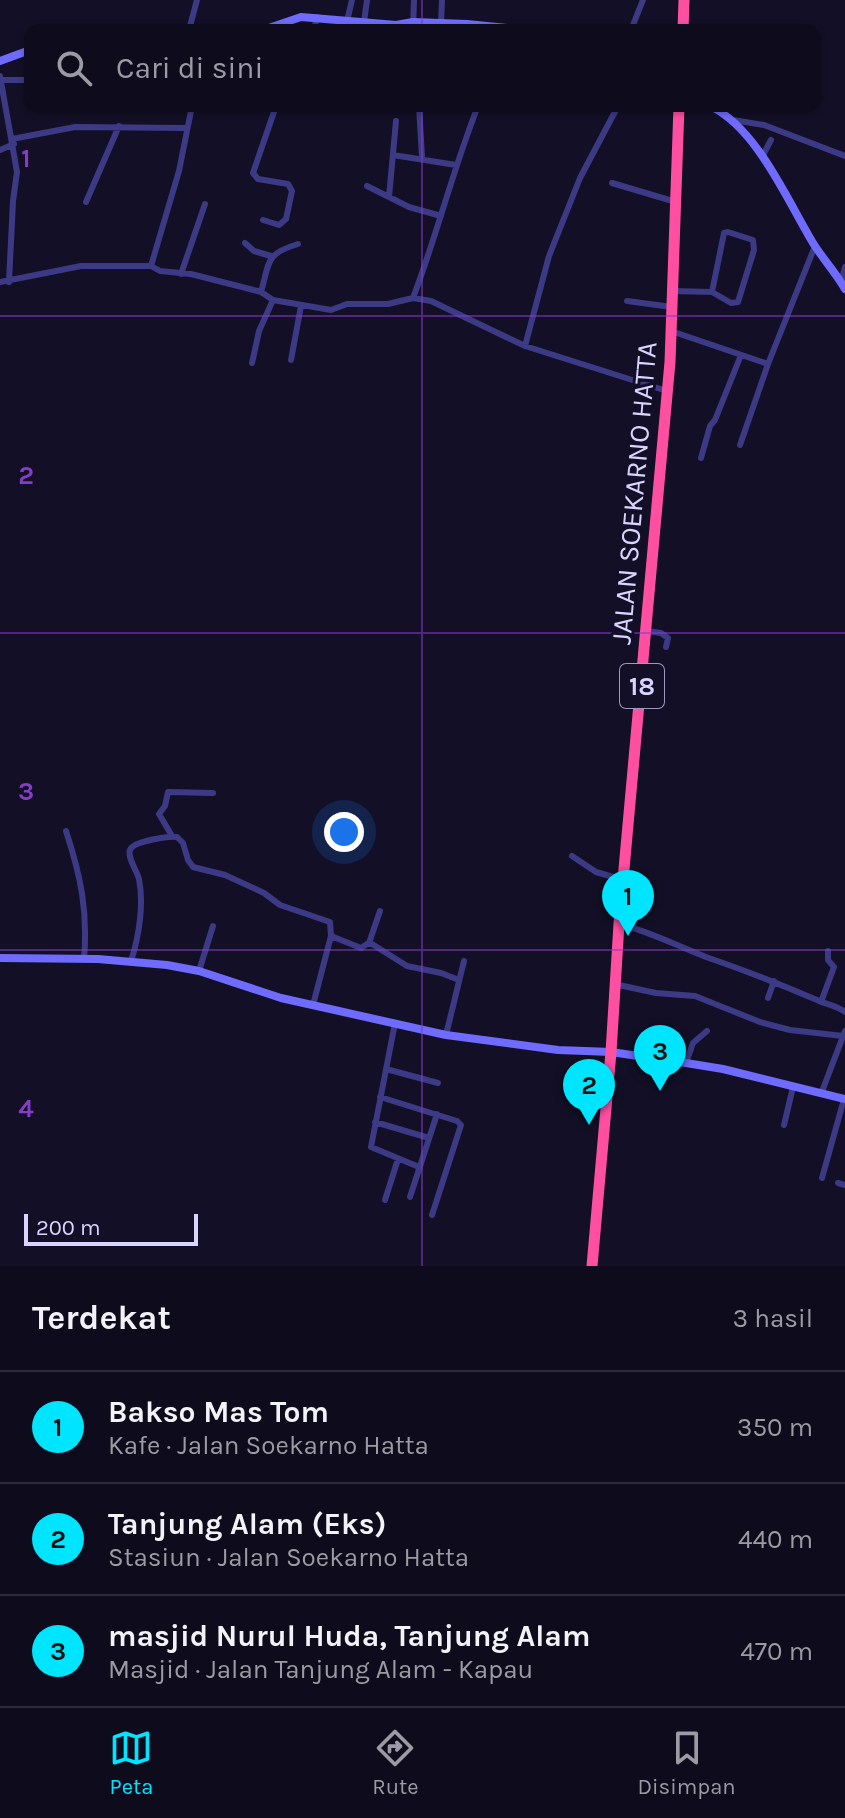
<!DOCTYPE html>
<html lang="id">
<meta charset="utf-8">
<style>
:root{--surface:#0e0b1c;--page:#171425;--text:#f1f3f6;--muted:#9b9ba3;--line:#2e2b3b;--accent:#00e5ff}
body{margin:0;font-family:Karla,sans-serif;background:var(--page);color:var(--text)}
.scale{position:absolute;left:24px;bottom:20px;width:174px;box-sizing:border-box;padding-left:8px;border:4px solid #d9d4ff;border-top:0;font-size:22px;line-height:28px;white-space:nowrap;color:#d9d4ff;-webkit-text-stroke:6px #130f26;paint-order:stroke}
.you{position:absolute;left:344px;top:832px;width:28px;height:28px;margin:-20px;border:6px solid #fff;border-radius:50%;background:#1a73e8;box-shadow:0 0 0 12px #1a73e833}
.badge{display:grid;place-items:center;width:52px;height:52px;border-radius:50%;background:var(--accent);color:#111;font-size:26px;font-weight:700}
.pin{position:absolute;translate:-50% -66px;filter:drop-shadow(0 2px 4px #0008)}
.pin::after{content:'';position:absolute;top:42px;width:28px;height:24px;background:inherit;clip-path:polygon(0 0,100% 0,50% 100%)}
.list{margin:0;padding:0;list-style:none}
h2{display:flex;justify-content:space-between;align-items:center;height:104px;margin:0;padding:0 32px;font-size:34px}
h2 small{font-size:26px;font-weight:400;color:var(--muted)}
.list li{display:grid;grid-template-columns:52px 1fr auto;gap:24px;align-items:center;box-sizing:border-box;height:112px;padding:0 32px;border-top:2px solid var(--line)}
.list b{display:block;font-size:30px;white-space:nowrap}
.list p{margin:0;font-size:26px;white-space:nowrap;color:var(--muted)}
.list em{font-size:26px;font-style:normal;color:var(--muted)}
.icon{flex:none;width:44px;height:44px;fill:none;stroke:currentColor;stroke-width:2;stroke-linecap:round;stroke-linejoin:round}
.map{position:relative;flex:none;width:845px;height:1266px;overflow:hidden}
.search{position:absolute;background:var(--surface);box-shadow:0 2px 6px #0004;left:24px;right:24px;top:24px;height:88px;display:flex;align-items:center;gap:20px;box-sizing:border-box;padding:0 28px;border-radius:16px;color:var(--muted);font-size:30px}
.sheet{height:440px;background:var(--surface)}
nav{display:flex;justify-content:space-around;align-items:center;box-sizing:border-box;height:112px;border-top:2px solid var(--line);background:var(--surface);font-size:22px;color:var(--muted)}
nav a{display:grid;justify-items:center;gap:4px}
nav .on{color:var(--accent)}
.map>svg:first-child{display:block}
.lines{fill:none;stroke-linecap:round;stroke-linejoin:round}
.street{stroke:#3d3a85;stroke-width:6}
.secondary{stroke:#6f6bff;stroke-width:8}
.highway{stroke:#ff4fa3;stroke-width:11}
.grid{fill:none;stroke:#843dc5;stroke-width:2;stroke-opacity:0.55}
.labels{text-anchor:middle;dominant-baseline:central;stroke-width:6;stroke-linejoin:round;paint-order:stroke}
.shield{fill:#130f26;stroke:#9e99be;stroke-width:2}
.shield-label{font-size:26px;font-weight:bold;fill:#d9d4ff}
.street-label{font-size:28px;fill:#d9d4ff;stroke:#130f26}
.grid-label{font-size:26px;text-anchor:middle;font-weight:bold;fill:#843dc5;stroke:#130f26;stroke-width:6;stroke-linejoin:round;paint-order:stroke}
</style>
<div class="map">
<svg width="845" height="1266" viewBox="0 0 845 1266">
<rect width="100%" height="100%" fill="#130f26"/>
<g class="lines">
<path class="street" d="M347,21l5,-21
M364,22l3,-22
M441,24l1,-24
M189,30l8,-30
M314,30l3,-13
M413,30l1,-30
M631,30l12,-30
M0,76l17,96 -4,29 -4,81
M1,80h29
M419,106l3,51
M733,120l31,5 81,31
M12,139l63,-12 112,1
M0,150l14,-6
M393,155l63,10
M762,157l9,-17
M612,183l64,19
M367,186l42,21 32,9
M389,197l7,-76
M86,202l33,-76
M263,220l16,5 7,-6 6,-28 -4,-7 -30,-5 -5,-6 23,-67
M245,243l9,8 17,5
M151,266l28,-95 13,-65
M181,274l24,-70
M0,282l81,-16h70l9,5 31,3 70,18 12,8 58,10 16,-6h41l25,-6 18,3 94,45 142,45
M841,282l4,-15
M672,291l40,1 19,11 7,-1 16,-52 -1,-10 -25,-8 -4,1 -12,59
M261,292c9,-31 4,-38 37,-48
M413,298c24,-63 40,-129 65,-192
M627,301l45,6
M671,331l97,33 47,-118
M525,346l24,-90 31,-78 38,-72
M291,360l10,-54
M252,363l7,-32 14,-31
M740,445l28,-81
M701,458l9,-32 5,-6 26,-65
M647,631l14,2 7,5 -2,9
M66,831c15,46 22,80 18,128
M172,836l-13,-22 6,-8 3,-14 45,1
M572,856l24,16 27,8
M619,924c30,7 58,22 87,33 38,13 74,27 111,43 10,5 19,5 28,12
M331,936l30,12 6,-4h5l35,22 34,7 18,7
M369,943l11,-32
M131,961c8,-24 13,-57 8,-82 -2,-8 -12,-22 -9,-29 3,-9 39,-14 47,-13l6,6 5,17 5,7 32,8 39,18 16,12 50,17 1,14 -18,69
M199,971l14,-45
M614,984l42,9 39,3 65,26 30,8 53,6
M768,998l6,-17
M821,1002l13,-35 -6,-7v-9
M395,1023l-24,124 48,20
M446,1035l18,-74
M686,1063l7,-20 14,-12
M386,1069l52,14
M821,1094l24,-63
M380,1097l77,24 4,4 -29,90
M375,1122l54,16
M784,1125l9,-38
M822,1178l22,-79
M838,1183l7,2
M410,1197l27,-83
M385,1200l13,-41"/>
<path class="secondary" d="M263,30l38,-13 95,8 17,-3 54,2 61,6
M0,61l30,-11
M710,106c47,22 77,94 103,137 10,16 23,30 32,46
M0,958l98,1 69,6 32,6 82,27 165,37 112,15 53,2 75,11 37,6 122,30"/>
<path class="highway" d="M683,30l1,-30
M592,1266l19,-214 8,-128 51,-562 9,-256"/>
</g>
<path class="grid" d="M422,0v30M422,106v1160M0,316h845M0,633h845M0,950h845"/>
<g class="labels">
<rect class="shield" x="620" y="664" width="44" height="44" rx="6"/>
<g class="shield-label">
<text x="642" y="686">18</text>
</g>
<g class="street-label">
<text transform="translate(634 493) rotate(-85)">JALAN SOEKARNO HATTA</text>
</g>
</g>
<g class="grid-label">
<text x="26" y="167">1</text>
<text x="26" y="484">2</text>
<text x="26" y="800">3</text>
<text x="26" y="1117">4</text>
</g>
</svg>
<div class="scale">200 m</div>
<div class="you"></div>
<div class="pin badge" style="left:628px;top:936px">1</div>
<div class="pin badge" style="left:589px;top:1125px">2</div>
<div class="pin badge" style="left:660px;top:1091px">3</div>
<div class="search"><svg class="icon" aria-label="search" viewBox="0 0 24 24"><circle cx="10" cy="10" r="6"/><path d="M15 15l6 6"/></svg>Cari di sini</div>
</div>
<section class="sheet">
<h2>Terdekat<small>3 hasil</small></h2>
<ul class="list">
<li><span class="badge">1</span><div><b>Bakso Mas Tom</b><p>Kafe · Jalan Soekarno Hatta</p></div><em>350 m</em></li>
<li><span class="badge">2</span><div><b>Tanjung Alam (Eks)</b><p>Stasiun · Jalan Soekarno Hatta</p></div><em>440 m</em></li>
<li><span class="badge">3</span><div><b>masjid Nurul Huda, Tanjung Alam</b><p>Masjid · Jalan Tanjung Alam - Kapau</p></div><em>470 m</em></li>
</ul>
</section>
<nav>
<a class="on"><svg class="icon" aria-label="map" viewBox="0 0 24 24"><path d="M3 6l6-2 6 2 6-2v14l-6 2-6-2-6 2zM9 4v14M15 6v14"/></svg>Peta</a>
<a><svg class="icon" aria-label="directions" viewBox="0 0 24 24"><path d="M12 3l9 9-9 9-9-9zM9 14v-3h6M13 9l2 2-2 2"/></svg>Rute</a>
<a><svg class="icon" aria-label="saved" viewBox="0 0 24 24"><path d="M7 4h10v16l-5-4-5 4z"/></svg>Disimpan</a>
</nav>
